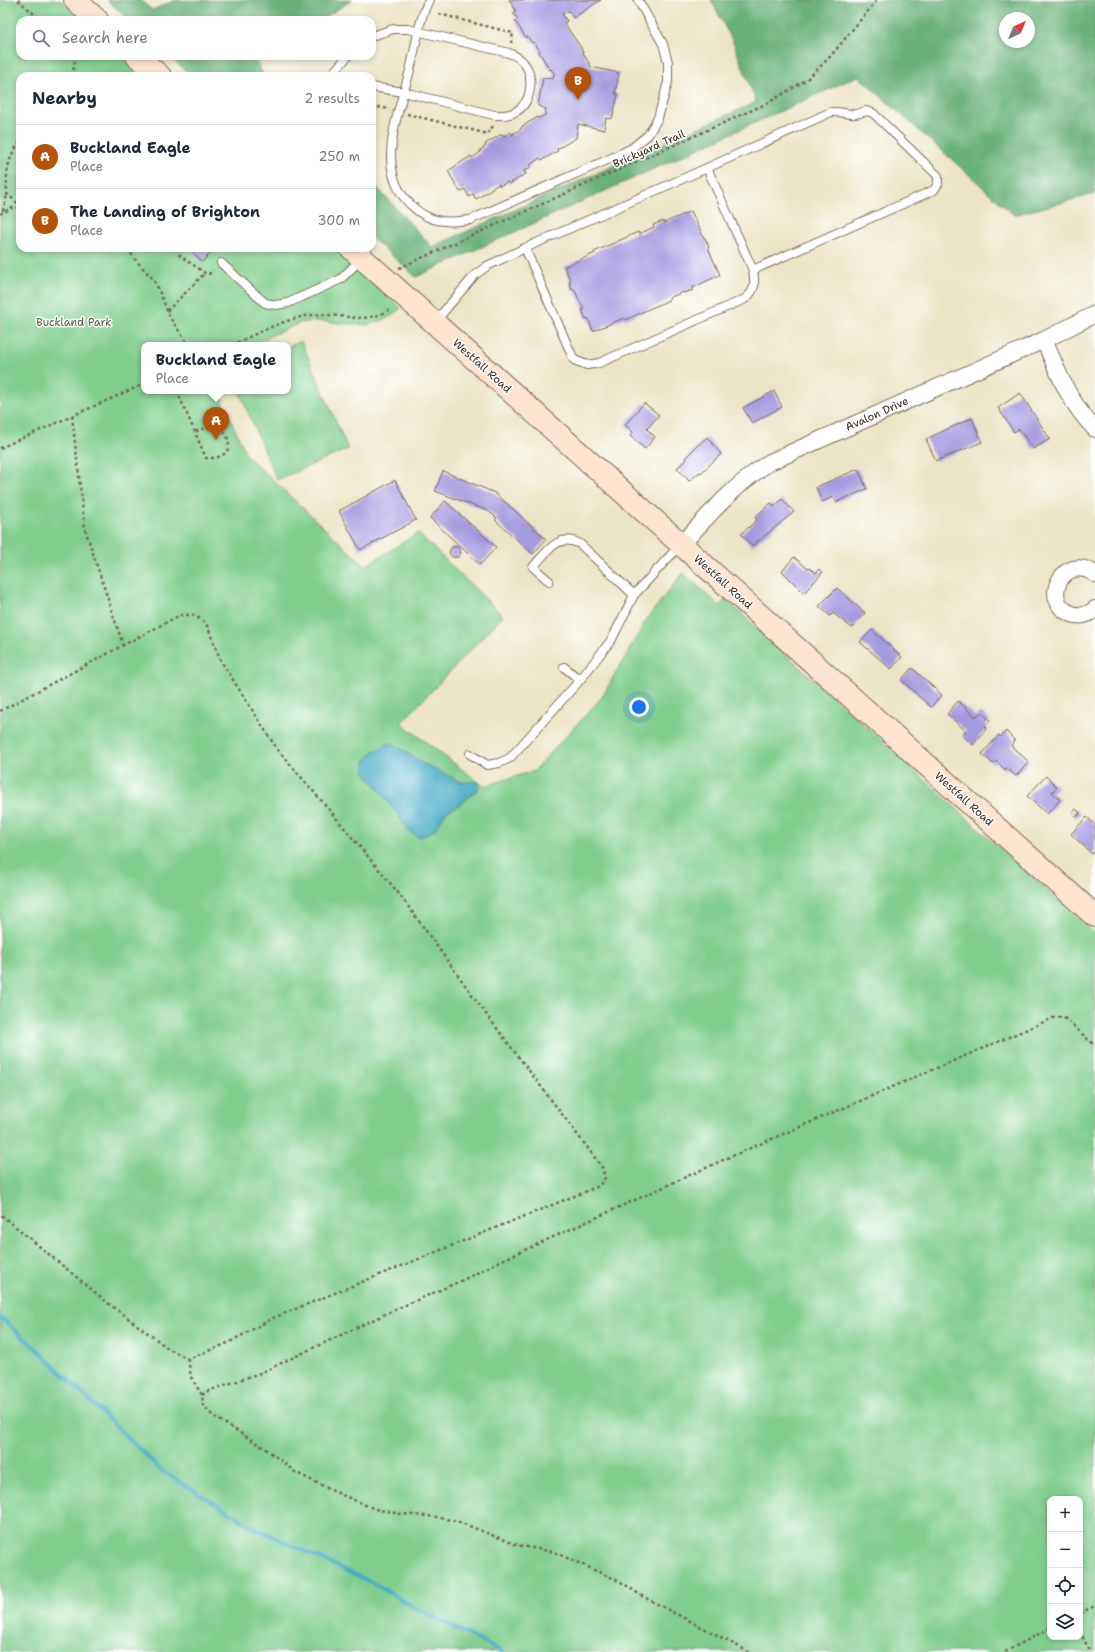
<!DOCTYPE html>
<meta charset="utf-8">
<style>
:root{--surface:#fff;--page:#f2f2f3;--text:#1f2937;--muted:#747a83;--line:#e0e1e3;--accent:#b45309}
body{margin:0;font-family:"Shantell Sans",sans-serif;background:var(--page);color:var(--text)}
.controls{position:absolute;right:12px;bottom:12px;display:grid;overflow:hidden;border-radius:8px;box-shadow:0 2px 6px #0003}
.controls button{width:36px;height:36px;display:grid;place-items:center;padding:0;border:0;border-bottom:1px solid var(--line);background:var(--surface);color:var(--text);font:20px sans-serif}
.compass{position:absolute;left:999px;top:12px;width:36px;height:36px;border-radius:50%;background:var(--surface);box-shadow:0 2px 6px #0003;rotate:44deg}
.you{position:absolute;left:639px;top:707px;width:14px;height:14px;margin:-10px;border:3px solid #fff;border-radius:50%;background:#1a73e8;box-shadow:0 0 0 6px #1a73e833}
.badge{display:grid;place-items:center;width:26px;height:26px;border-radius:50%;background:var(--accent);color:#fff;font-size:13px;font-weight:700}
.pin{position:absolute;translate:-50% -33px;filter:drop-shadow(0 1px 2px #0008)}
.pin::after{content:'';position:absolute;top:21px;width:14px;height:12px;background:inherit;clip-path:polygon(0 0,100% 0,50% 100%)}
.popup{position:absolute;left:141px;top:342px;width:150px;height:52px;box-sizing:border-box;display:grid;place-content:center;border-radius:8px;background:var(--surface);filter:drop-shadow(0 1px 3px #0005);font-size:13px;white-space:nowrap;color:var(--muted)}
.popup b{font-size:15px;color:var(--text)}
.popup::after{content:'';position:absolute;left:50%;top:100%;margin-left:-8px;border:8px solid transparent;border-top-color:var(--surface)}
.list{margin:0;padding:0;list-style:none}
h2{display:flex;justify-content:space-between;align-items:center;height:52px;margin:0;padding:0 16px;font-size:17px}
h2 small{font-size:13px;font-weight:400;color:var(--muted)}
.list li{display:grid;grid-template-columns:26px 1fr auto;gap:12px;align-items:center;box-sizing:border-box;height:64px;padding:0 16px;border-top:1px solid var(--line)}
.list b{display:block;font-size:15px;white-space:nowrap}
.list p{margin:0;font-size:13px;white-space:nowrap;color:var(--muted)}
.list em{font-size:13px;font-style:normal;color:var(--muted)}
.icon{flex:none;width:22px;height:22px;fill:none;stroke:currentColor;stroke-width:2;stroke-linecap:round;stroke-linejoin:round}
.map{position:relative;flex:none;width:1095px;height:1652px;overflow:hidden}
.search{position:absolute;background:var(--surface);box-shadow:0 2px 6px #0003;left:16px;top:16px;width:360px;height:44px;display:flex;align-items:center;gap:10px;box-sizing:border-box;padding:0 14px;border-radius:12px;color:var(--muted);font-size:15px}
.panel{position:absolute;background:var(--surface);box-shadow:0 2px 6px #0003;left:16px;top:72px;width:360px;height:180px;border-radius:12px}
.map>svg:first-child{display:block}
.green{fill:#80ce8e;stroke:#5e7c56;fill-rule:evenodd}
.forest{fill:#68b179;stroke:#526e4c;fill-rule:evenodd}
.water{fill:#46acc6;stroke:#406b72}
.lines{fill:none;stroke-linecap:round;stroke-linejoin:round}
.stream{stroke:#46acc6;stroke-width:4}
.building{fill:#a49adf}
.lane-casing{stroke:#796b59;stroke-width:10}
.street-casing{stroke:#796b59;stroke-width:18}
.secondary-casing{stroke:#796b59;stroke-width:24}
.path{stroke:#796b59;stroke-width:2.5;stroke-dasharray:3 3;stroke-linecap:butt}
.lane{stroke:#fff;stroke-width:8}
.street{stroke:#fff;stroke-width:16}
.secondary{stroke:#fde4d1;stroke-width:22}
.labels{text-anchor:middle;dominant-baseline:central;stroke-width:3;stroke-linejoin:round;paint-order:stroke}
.street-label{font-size:11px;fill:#3b2a1e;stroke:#fff}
.park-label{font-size:11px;fill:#505b40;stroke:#fff}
</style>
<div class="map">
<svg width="1095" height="1652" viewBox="0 0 1095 1652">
<rect width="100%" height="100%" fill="#fff"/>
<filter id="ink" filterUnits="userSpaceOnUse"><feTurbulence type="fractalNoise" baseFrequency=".025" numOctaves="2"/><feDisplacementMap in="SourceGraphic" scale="8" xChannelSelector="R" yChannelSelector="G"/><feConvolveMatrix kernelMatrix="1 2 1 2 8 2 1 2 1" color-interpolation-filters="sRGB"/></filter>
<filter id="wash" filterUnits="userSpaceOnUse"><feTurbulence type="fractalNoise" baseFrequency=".012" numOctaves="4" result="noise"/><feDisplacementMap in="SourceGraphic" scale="16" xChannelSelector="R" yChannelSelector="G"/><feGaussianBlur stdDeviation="0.9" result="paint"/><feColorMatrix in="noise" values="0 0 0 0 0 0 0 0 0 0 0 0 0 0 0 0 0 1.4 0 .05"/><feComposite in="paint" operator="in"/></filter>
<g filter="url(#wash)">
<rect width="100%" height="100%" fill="#ece4c6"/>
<path class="green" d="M0,0h60l22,20h-62v36h102l22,20h-124v172h315l66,60 -8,7 -10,5 -17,5 -49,-4 -17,2 -50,22h-106v46h74l29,65 118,110 53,-33 85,83 -102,107 83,63 50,-15 68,-74 46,-80 35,-44 37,33 5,-7 370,335v718h-1095zM1050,1499h30v138h-30z
M301,341l47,108 -71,31 -38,-89h49v-44z"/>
<path class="forest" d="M107,0h33l12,10 24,-10h176l-31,20h-192z
M711,0h384v194l-81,21 -156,-139 -442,201 -44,-39v-56l60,65 324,-145 -23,-60zM1005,18h24v24h-24z
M169,56h96l-9,5 8,15h-72z"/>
<path class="water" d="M387,744h7l30,20 37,18h17l2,4 -2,3 -17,15 -15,8 -12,18 -8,5 -8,2 -8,-5 -6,-7 -7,-12 -32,-41v-10l8,-10z"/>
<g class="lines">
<path class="stream" d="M0,1317l39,34 123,120 95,58 116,54 39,23 90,46"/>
</g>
<g id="blocks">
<path class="building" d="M509,0h92l-28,18 -4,-7 -7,3 5,7 -3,2 18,26h-1l10,18 28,6 -4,21h3l-6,25 -6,-1 -2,12 -26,-6 -2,14 -19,11 1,2 -16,9 -2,-2 -10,7 1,2 -7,4 2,3 -17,10 -2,-2 -7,4 -1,-2 -9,5 1,1 -15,9 -3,-5 -4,3 -4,-8 -5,3 -12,-21 23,-15 1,2 9,-6 -1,-2 6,-4 -1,-2 17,-10 2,2 6,-4 2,3 10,-7 -1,-1 17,-10 1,1 6,-3 1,-6 -8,-3 5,-28 10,1 1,-6 -3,-4 -1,1 -11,-18 1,-1 -6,-9 -2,1 -5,-7 -1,2 -11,-17 3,-2 -5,-6 3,-2z
M691,211l13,27h1l4,9 -1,1 12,27 -28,13 1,2 -9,3 -1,-1 -14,6v2l-44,20 -1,-2 -31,13 -5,-13 -2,1 -4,-9h2l-10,-21 -2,1 -3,-8 2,-1 -7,-14 31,-14 -1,-1 44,-20 1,2 15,-7 -1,-2 10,-4 1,2z
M189,248h21l3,3 -11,11z
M774,391l8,16 -30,16 -9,-15z
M1020,393l30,46 -17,10 -14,-20 -5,3 -16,-24z
M644,403l15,12 -12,14 8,8 -10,12 -15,-13 3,-4 -8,-7z
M972,418l10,24 -46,19 -10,-22z
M707,437l14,17 -20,19 -1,-1 -11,9 -12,-13 10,-9 -2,-1 12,-12z
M858,469l9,20 -31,13 -3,-5 -11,5 -6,-15z
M443,471l52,22 51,46 -13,15 -38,-34 2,-2 -9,-7 -53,-20z
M395,480l21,40 -56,30 -21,-39z
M782,499l12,13 -42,34 -11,-12 16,-14 -2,-3 16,-14 3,4z
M445,501l51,46 -16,18 -50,-47z
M449.5 552a5.5 5.5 0 1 1 11 0a5.5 5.5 0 1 1-11 0Z
M794,557l14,12 1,-1 7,5 3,-4 4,3 -19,21 -22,-22z
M837,588l28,25 -13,15 -19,-15 -3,3 -11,-10z
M872,630l30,27 -11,12 -31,-27z
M912,668l30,27 -11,12 -30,-27z
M958,701l18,16 5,-5 9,8 -5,6 2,2 -14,17 -11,-10 4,-4 -19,-17z
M1006,731l9,10 -4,5 18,16 -13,14 -10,-8 -1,2 -9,-9 -3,3 -11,-10 17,-19 2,2z
M1046,776l11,11 -5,5 8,8 -13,14 -20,-18z
M1076,809l4,4 -4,5 -4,-5z
M1087,817l8,8v25l-3,4 -21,-20z"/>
</g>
</g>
<g filter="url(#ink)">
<use href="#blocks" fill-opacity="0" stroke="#796b59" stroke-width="1"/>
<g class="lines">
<defs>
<path id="lane" d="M429,0c-11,21 -13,48 -19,70 -11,43 -37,100 1,135 18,18 35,18 59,15l144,-63 18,-9 16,-13 10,-17 10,-36v-20l-5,-18 -25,-44
M372,36l21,-7h15l101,24c4,2 10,4 13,8 13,13 11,42 -7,51 -7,4 -14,3 -21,3l-90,-23 -32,-5
M330,76l18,-20
M707,168l124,-56c16,-1 19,6 35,-1l7,2 65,63v8l-4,6 -181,80
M221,263l44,40 11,2 12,-2 53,-24 20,-20
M434,323l41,-48 12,-9 38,-18 49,112 13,5 12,-2 146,-64c11,-9 10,-16 8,-29l-46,-102 -182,80
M549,581l-16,-14c14,-15 25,-35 47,-23l54,51
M564,667l16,13
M470,754l17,11 12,-2 11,-5 70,-78 32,-41 22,-44 46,-50"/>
<path id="street" d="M1044,340c15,34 24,61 51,89
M681,545c28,-30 54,-61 89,-83l274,-122 51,-26
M1095,574c-32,-23 -56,29 -23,40 8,3 16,1 23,-5"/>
<path id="secondary" d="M75,0l22,20
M137,56l23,20
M351,248l744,668"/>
</defs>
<use href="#lane" class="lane-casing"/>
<use href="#street" class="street-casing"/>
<use href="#secondary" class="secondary-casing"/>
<path class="path" d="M18,0l23,20
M439,14l74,19 -2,10
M72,76l3,-16v-4
M372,106l18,3
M407,114l81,20 2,-5 5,-4
M20,142c-13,16 -14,32 -13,52l13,11
M3,211l4,-16
M0,214l12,-6 8,-1
M128,248l5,9 19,21 6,10 12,30 19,27
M178,248l2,8 25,17 4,1 4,-4
M399,268l369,-165 38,-23 23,-22 48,-58
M167,311l38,-38
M232,345c24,-11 54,-27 80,-30 29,-3 53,12 80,-7
M177,391l29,67c6,0 13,0 18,-4 10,-7 3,-25 -8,-27 -8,-1 -15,3 -22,5
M72,416l13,113 38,116
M0,448l144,-64
M0,711l180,-96h14l12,8 15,38 56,88 54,63 69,83 86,119 116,153 3,11 -6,8 -326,132 -45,25 -40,16 -19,-10 -61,-46 -108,-89
M188,1359l3,18 11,18 1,10 10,11 53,33 29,23 38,19 42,18 26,5 36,3 22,5 58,23 37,7 67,30 21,14 107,56
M202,1395l6,-4 52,-18 134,-63 69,-30 33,-17 236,-107 321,-138 7,-1 6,2 29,27
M1080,1613l15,-7
M1080,1631l10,21
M1005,1652l45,-24"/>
<use href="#lane" class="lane"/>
<use href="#street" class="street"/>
<use href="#secondary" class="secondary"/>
</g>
</g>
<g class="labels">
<g class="street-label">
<text transform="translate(649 149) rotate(-24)">Brickyard Trail</text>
<text transform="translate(482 366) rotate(42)">Westfall Road</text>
<text transform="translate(877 414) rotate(-24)">Avalon Drive</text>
<text transform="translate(723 582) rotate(42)">Westfall Road</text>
<text transform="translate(964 799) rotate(42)">Westfall Road</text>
</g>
<g class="park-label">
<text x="74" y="322">Buckland Park</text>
</g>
</g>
</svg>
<div class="controls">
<button>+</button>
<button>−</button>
<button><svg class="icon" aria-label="locate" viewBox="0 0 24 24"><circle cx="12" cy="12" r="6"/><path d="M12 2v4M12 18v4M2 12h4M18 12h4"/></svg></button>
<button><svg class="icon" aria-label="layers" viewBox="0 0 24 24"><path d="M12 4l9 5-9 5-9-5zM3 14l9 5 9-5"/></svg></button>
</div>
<svg class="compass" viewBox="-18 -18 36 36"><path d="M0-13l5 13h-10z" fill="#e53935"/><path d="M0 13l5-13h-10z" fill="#747a83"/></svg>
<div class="you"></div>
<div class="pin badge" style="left:216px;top:440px">A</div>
<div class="popup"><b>Buckland Eagle</b>Place</div>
<div class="pin badge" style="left:578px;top:100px">B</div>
<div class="search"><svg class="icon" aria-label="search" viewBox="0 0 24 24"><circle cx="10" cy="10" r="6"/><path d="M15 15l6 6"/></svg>Search here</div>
<section class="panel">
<h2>Nearby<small>2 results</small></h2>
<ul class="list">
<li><span class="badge">A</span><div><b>Buckland Eagle</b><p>Place</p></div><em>250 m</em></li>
<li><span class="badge">B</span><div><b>The Landing of Brighton</b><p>Place</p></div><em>300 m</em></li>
</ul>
</section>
</div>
